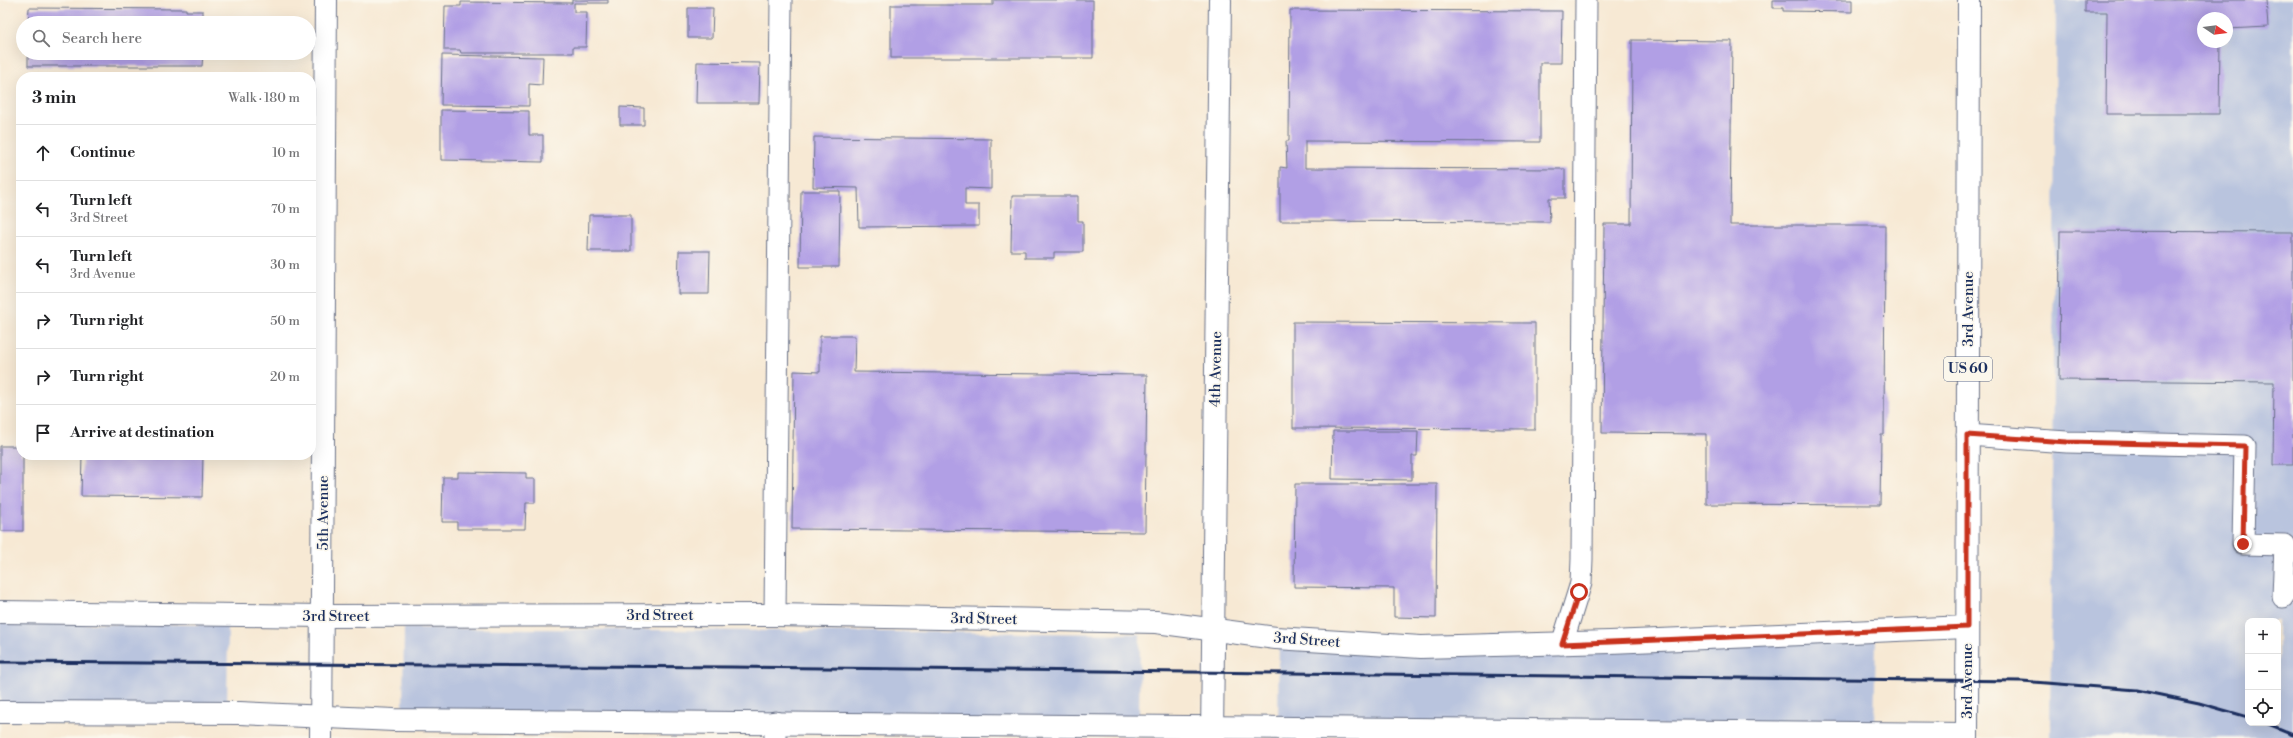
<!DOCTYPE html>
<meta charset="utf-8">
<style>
:root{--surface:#fff;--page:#f6f6f6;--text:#202124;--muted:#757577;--line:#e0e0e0}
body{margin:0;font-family:"Libre Bodoni",serif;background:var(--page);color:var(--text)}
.controls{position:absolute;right:12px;bottom:12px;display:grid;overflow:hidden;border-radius:8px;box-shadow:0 4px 16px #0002}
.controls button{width:36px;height:36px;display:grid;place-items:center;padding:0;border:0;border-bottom:1px solid var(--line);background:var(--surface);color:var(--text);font:20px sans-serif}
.compass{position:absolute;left:2197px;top:12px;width:36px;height:36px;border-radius:50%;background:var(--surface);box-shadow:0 4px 16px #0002;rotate:103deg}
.stop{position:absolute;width:12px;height:12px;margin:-9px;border:3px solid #c8321e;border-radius:50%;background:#fff}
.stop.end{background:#c8321e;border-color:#fff;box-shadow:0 1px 4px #0008}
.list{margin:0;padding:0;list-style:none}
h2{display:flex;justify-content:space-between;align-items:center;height:52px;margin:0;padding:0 16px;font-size:17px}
h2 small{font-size:13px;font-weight:400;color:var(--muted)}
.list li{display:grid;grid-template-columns:26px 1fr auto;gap:12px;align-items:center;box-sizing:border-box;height:56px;padding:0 16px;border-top:1px solid var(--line)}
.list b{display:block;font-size:15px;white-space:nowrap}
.list p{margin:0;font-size:13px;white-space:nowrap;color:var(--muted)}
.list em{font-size:13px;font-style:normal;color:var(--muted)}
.icon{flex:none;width:22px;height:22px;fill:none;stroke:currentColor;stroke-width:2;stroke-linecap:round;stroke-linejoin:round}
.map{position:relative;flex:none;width:2293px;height:738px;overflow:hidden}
.search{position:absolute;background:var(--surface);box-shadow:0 4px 16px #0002;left:16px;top:16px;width:300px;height:44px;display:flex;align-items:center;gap:10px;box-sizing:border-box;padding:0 14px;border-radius:22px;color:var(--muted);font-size:15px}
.panel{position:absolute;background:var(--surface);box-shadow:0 4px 16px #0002;left:16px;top:72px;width:300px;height:388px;border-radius:16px}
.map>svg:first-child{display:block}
.industrial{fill:#b9c4de;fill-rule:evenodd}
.building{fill:#b19fe5}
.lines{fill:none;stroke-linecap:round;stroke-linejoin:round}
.service-casing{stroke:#687087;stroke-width:23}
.minor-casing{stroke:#687087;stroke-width:24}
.secondary-casing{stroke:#687087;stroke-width:24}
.primary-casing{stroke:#687087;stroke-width:24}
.service{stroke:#fff;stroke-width:21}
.minor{stroke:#fff;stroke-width:22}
.secondary{stroke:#fff;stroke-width:22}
.primary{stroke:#fff;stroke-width:22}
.rail{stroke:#1b2f5e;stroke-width:3}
.route{stroke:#c8321e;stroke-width:5}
.labels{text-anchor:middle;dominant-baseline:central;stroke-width:3;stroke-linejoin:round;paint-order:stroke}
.shield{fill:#fbf7ec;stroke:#5e6b89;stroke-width:1}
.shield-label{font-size:14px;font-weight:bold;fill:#1b2f5e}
.street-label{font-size:15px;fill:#1b2f5e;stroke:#fbf7ec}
</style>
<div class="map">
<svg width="2293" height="738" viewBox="0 0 2293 738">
<rect width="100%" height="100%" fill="#fbf7ec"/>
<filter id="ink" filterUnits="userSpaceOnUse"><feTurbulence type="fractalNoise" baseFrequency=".025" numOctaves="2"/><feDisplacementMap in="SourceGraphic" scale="8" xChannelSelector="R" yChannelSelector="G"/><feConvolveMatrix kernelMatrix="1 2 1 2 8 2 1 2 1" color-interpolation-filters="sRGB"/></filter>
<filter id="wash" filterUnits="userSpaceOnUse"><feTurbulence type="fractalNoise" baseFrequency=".012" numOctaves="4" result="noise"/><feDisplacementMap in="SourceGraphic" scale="16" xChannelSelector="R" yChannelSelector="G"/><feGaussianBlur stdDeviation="0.9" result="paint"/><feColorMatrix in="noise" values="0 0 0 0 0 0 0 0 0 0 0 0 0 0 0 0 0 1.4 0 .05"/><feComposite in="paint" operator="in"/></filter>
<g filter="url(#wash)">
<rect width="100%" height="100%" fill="#f7e9d4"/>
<path class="industrial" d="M2056,0h237v738h-243zM2203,18h24v24h-24zM2248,621h30v102h-30z
M0,623l228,2 -1,88 -227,-2z
M404,628l736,6 -1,88 -736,-7z
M1279,636l597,4 -2,88 -596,-6z"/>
<g id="blocks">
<path class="building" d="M572,0h36v3h-34v9h13l-1,35h-13v6h-112l-1,-3h-16l1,-44h16v-4l111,1z
M993,0h100v58h-202v-53h102z
M1773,0h79v12l-69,-1v-3h-10z
M2085,0h181l2,27 -41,2v-11h-24v24h17l-1,72h-113l1,-102h-22z
M29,8l157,1v2h17v12h-175z
M688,8h25l-1,30h-24z
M1290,10l272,1 -1,52h-21v79l-235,-1v27l260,1v29h-16l1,24 -270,-1v-54l7,1 -1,-27h3z
M1632,40l100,1 -2,184h155l-1,210h-3l-1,70 -174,-1v-70l-104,-1 2,-209h27z
M28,53h175l-1,13h-174z
M442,55l101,2 -1,28 -13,-1v22l-88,-1z
M697,62l63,1 -1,40h-63z
M620,107l24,1v17h-24z
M441,110l88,1v24h14v27l-102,-2z
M814,137l177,2v50l-26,-1v17h14v21l-120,1 -1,-39 -45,-1z
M801,191h39l-1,76h-39z
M1012,196h66v25h5v31h-29v6h-29v-7h-14z
M589,215h42v36h-43z
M2060,231l233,1v233h-20l1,-83 -215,-2z
M679,251h31l-1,43h-31z
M1293,322l242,1v106l-242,-1z
M820,336h35l-1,36 293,3 -2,157 -353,-3 2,-158 26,1z
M1333,431h85l-1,25h-5v24l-80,-1z
M0,446h21v9h2v76h-23z
M82,455h121l-1,42 -121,-1z
M458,472l68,1v6h9v24h-9l-1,26h-68v-7h-15l1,-45h15z
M1295,484h142l-1,134 -42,-1v-29l-100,-1z"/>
</g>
</g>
<g filter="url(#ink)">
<use href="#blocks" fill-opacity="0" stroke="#687087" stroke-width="1"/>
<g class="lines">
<defs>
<path id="service" d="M1967,435l100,7 178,4 -2,98 42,1 -2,52
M775,615l6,-615
M1562,644l19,-61 1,-24 4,-559
M775,722v16"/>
<path id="minor" d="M0,612l323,4 452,-1 381,7 120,16 145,9 189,-5 357,-15
M0,712l240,1 154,7 1573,14"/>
<path id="secondary" d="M1212,738l8,-738"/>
<path id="primary" d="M321,738l5,-738
M1967,738l2,-738"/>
</defs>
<use href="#service" class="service-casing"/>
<use href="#minor" class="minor-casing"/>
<use href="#secondary" class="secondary-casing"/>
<use href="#primary" class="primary-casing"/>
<use href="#service" class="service"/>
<use href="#minor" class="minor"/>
<use href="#secondary" class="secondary"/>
<use href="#primary" class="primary"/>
<path class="rail" d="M0,662l731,5 1291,14 115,9 62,13 49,14
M2266,723l27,11"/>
</g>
</g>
<g class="lines" filter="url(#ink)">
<path class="route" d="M1579,592l-17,52 405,-17v-192l100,7 178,4 -2,98"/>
</g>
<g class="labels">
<rect class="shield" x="1944" y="357" width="48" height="24" rx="3"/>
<g class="shield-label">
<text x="1968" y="369">US 60</text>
</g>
<g class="street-label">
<text transform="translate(1968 309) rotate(-90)">3rd Avenue</text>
<text transform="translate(1216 369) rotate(-89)">4th Avenue</text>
<text transform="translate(323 513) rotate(-90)">5th Avenue</text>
<text x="660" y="615">3rd Street</text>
<text x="336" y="616">3rd Street</text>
<text transform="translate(984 619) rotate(1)">3rd Street</text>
<text transform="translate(1307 640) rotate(4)">3rd Street</text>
<text transform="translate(1967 681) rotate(-90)">3rd Avenue</text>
</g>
</g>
</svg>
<div class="controls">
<button>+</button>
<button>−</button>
<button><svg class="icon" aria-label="locate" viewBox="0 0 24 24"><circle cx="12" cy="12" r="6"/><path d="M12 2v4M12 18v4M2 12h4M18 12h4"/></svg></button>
</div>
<svg class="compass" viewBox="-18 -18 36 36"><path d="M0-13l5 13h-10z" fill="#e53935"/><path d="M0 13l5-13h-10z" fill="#757577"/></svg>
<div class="stop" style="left:1579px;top:592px"></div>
<div class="stop end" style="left:2243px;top:544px"></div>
<div class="search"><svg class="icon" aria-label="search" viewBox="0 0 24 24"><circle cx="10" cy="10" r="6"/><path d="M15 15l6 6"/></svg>Search here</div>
<section class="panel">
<h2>3 min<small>Walk · 180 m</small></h2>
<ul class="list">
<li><svg class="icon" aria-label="ahead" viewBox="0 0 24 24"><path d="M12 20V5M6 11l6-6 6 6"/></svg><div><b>Continue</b></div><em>10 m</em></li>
<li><svg class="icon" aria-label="left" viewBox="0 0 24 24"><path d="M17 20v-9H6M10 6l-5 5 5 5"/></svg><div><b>Turn left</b><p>3rd Street</p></div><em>70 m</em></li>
<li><svg class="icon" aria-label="left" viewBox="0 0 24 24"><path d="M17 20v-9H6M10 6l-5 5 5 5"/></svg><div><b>Turn left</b><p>3rd Avenue</p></div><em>30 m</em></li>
<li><svg class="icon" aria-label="right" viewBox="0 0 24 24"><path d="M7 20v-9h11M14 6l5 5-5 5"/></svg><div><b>Turn right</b></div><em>50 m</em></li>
<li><svg class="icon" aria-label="right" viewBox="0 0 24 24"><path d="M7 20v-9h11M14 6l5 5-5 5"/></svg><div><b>Turn right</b></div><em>20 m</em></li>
<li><svg class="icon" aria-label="arrive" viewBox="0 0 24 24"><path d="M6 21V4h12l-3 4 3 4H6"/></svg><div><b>Arrive at destination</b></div></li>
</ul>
</section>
</div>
